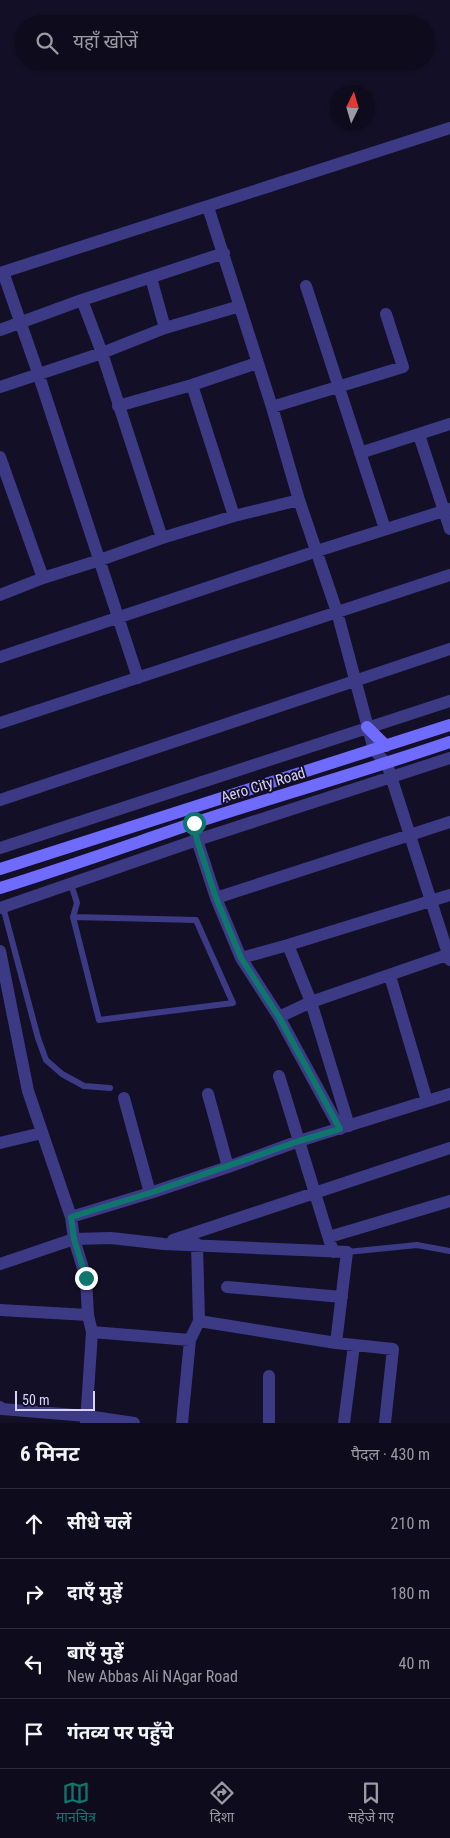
<!DOCTYPE html>
<html lang="hi">
<meta charset="utf-8">
<style>
:root{--surface:#0e0b1c;--page:#1c1929;--text:#f1f3f6;--muted:#9b9ba3;--line:#2e2b3b;--accent:#0f766e}
body{margin:0;font-family:"Roboto Condensed","Noto Sans Devanagari",sans-serif;background:var(--page);color:var(--text)}
.compass{position:absolute;left:330px;top:85px;width:45px;height:45px;border-radius:50%;background:var(--surface);box-shadow:0 1px 4px #0004;rotate:5deg}
.scale{position:absolute;left:15px;bottom:12px;width:80px;box-sizing:border-box;padding-left:5px;border:2px solid #d9d4ff;border-top:0;font-size:14px;line-height:18px;white-space:nowrap;color:#d9d4ff;-webkit-text-stroke:4px #130f26;paint-order:stroke}
.stop{position:absolute;width:15px;height:15px;margin:-11px;border:4px solid #0f766e;border-radius:50%;background:#fff}
.stop.end{background:#0f766e;border-color:#fff;box-shadow:0 1px 5px #0008}
.list{margin:0;padding:0;list-style:none}
h2{display:flex;justify-content:space-between;align-items:center;height:65px;margin:0;padding:0 20px;font-size:21px}
h2 small{font-size:16px;font-weight:400;color:var(--muted)}
.list li{display:grid;grid-template-columns:32px 1fr auto;gap:15px;align-items:center;box-sizing:border-box;height:70px;padding:0 20px;border-top:1px solid var(--line)}
.list b{display:block;font-size:19px;white-space:nowrap}
.list p{margin:0;font-size:16px;white-space:nowrap;color:var(--muted)}
.list em{font-size:16px;font-style:normal;color:var(--muted)}
.icon{flex:none;width:28px;height:28px;fill:none;stroke:currentColor;stroke-width:2;stroke-linecap:round;stroke-linejoin:round}
.map{position:relative;flex:none;width:450px;height:1423px;overflow:hidden}
.search{position:absolute;background:var(--surface);box-shadow:0 1px 4px #0004;left:15px;right:15px;top:15px;height:55px;display:flex;align-items:center;gap:12px;box-sizing:border-box;padding:0 18px;border-radius:28px;color:var(--muted);font-size:19px}
.sheet{height:345px;background:var(--surface)}
nav{display:flex;justify-content:space-around;align-items:center;box-sizing:border-box;height:70px;border-top:1px solid var(--line);background:var(--surface);font-size:14px;color:var(--muted)}
nav a{display:grid;justify-items:center;gap:2px}
nav .on{color:var(--accent)}
.map>svg:first-child{display:block}
.lines{fill:none;stroke-linecap:round;stroke-linejoin:round}
.lane{stroke:#3d3a85;stroke-width:6}
.street{stroke:#3d3a85;stroke-width:12}
.secondary{stroke:#6f6bff;stroke-width:12}
.route{stroke:#0f766e;stroke-width:6}
.labels{text-anchor:middle;dominant-baseline:central;stroke-width:4;stroke-linejoin:round;paint-order:stroke}
.street-label{font-size:15px;fill:#d9d4ff;stroke:#130f26}
</style>
<div class="map">
<svg width="450" height="1423" viewBox="0 0 450 1423">
<rect width="100%" height="100%" fill="#130f26"/>
<g class="lines">
<path class="lane" d="M71,884l6,19 -4,14 26,103 134,-17 -37,-83 -123,-3
M3,907l35,131 8,22 16,14 22,12 26,2
M347,1252l70,-7 33,6"/>
<path class="street" d="M208,207l64,200 27,93 38,112 37,138 13,14 63,196
M3,272l35,101 100,305
M0,273l450,-145
M151,278l14,50
M306,286l79,243
M82,300l20,53 60,185
M0,330l82,-30 142,-47
M192,385l42,131
M0,387l102,-34 63,-25 75,-22
M118,406l74,-21 65,-22
M272,407l131,-40 -17,-53
M419,435l31,94
M360,453l90,-29
M0,457l43,121
M0,595l43,-17 57,-18 62,-22 72,-22 65,-16
M0,657l317,-106 133,-42
M0,723l450,-148
M0,800l450,-151
M194,823l3,17 19,58 25,60 38,59 61,112
M0,848l450,-147
M216,898l234,-76
M0,908l197,-68 253,-82
M288,945l23,57 38,124
M0,951l28,140 43,126 3,22 12,39 2,37 4,17 -6,91
M241,958l47,-13 162,-50
M390,976l37,125
M279,1017l32,-15 139,-48
M279,1076l54,176
M208,1094l20,73
M124,1098l26,95
M0,1143l42,-10
M71,1217l79,-24 78,-26 71,-26 151,-47
M329,1237l121,-36
M173,1240l277,-92
M0,1264l74,-25 37,-1 53,6 183,8 -11,91
M227,1287l115,10
M0,1310l88,5
M199,1321l137,22 57,6 -8,74
M92,1332l98,8
M0,1407l2,2 85,7 47,7
M182,1423l8,-83 9,-19 -2,-77
M269,1423v-47
M344,1423l10,-78"/>
<path class="secondary" d="M367,727l19,19
M0,869l450,-144
M0,888c65,-20 129,-43 194,-65 85,-28 171,-52 256,-81"/>
</g>
<g class="lines">
<path class="route" d="M86,1278l-12,-39 -3,-22 79,-24 149,-52 41,-12 -61,-112 -38,-59 -25,-60 -19,-58 -3,-17"/>
</g>
<g class="labels">
<g class="street-label">
<text transform="translate(263 785) rotate(-17)">Aero City Road</text>
</g>
</g>
</svg>
<svg class="compass" viewBox="-18 -18 36 36"><path d="M0-13l5 13h-10z" fill="#e53935"/><path d="M0 13l5-13h-10z" fill="#9b9ba3"/></svg>
<div class="scale">50 m</div>
<div class="stop" style="left:194px;top:823px"></div>
<div class="stop end" style="left:86px;top:1278px"></div>
<div class="search"><svg class="icon" aria-label="search" viewBox="0 0 24 24"><circle cx="10" cy="10" r="6"/><path d="M15 15l6 6"/></svg>यहाँ खोजें</div>
</div>
<section class="sheet">
<h2>6 मिनट<small>पैदल · 430 m</small></h2>
<ul class="list">
<li><svg class="icon" aria-label="ahead" viewBox="0 0 24 24"><path d="M12 20V5M6 11l6-6 6 6"/></svg><div><b>सीधे चलें</b></div><em>210 m</em></li>
<li><svg class="icon" aria-label="right" viewBox="0 0 24 24"><path d="M7 20v-9h11M14 6l5 5-5 5"/></svg><div><b>दाएँ मुड़ें</b></div><em>180 m</em></li>
<li><svg class="icon" aria-label="left" viewBox="0 0 24 24"><path d="M17 20v-9H6M10 6l-5 5 5 5"/></svg><div><b>बाएँ मुड़ें</b><p>New Abbas Ali NAgar Road</p></div><em>40 m</em></li>
<li><svg class="icon" aria-label="arrive" viewBox="0 0 24 24"><path d="M6 21V4h12l-3 4 3 4H6"/></svg><div><b>गंतव्य पर पहुँचे</b></div></li>
</ul>
</section>
<nav>
<a class="on"><svg class="icon" aria-label="map" viewBox="0 0 24 24"><path d="M3 6l6-2 6 2 6-2v14l-6 2-6-2-6 2zM9 4v14M15 6v14"/></svg>मानचित्र</a>
<a><svg class="icon" aria-label="directions" viewBox="0 0 24 24"><path d="M12 3l9 9-9 9-9-9zM9 14v-3h6M13 9l2 2-2 2"/></svg>दिशा</a>
<a><svg class="icon" aria-label="saved" viewBox="0 0 24 24"><path d="M7 4h10v16l-5-4-5 4z"/></svg>सहेजे गए</a>
</nav>
